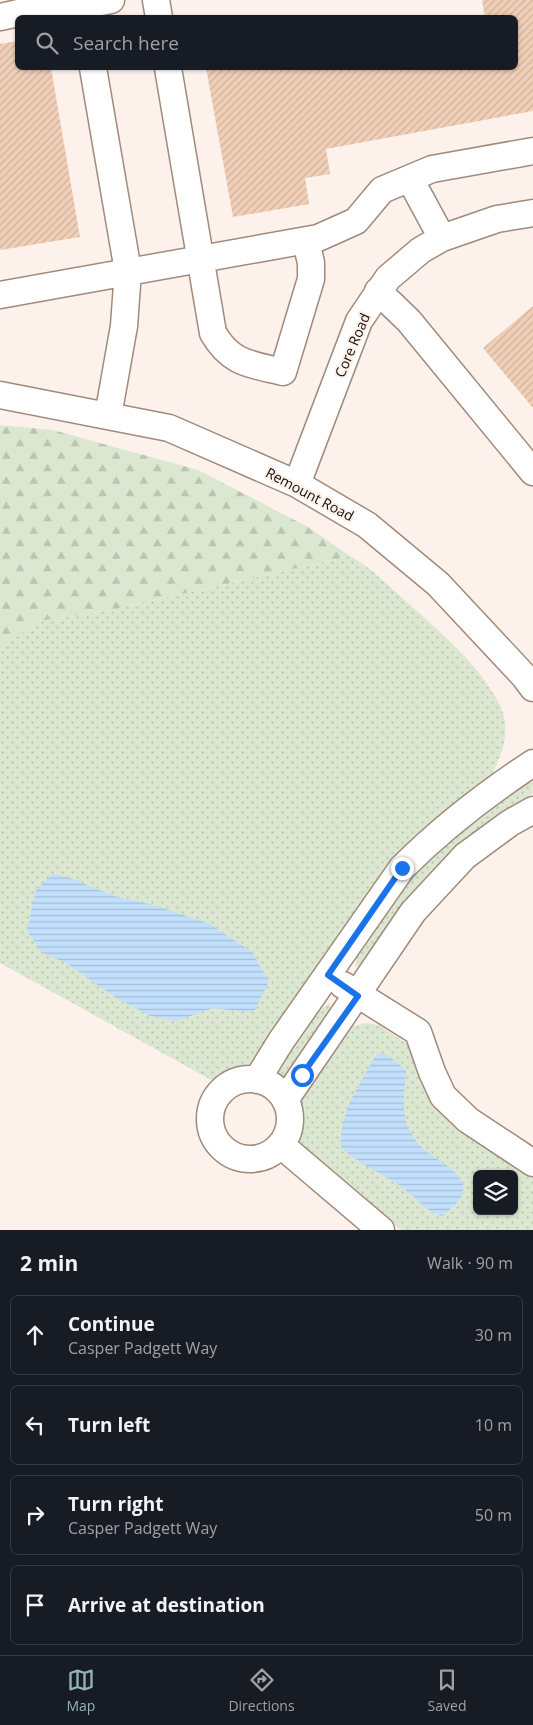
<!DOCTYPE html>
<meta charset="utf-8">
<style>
:root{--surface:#171b24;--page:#20242c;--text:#f1f3f6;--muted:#9ea1a6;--line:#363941;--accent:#92b5b8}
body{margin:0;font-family:"Open Sans",sans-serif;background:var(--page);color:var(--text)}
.controls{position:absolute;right:15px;bottom:15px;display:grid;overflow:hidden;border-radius:8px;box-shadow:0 1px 4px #0004}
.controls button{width:45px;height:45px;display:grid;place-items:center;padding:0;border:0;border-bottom:1px solid var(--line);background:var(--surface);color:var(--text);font:25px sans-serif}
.stop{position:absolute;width:15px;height:15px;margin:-11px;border:4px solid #1a73e8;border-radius:50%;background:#fff}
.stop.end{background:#1a73e8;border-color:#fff;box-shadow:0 1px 5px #0008}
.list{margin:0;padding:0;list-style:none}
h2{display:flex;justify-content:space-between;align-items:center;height:65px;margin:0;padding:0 20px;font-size:21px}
h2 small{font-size:16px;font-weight:400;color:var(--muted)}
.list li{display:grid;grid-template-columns:32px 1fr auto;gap:15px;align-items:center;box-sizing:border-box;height:80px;margin:0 10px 10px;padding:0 10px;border:1px solid var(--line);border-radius:8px}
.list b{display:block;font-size:19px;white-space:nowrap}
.list p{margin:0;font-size:16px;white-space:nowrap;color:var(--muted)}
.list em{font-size:16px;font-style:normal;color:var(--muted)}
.icon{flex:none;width:28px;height:28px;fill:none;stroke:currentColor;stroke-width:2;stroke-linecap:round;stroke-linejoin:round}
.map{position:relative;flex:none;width:533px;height:1230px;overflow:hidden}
.search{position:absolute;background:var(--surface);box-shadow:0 1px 4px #0004;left:15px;right:15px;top:15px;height:55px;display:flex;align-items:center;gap:12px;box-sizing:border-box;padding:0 18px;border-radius:8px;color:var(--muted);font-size:19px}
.sheet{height:425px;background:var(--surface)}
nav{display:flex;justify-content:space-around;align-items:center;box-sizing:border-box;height:70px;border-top:1px solid var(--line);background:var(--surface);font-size:14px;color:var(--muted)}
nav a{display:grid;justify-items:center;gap:2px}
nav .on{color:var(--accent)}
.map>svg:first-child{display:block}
.grass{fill:url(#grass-dots);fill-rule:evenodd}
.forest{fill:url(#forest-firs)}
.water{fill:url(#water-rules)}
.building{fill:url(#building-hatch)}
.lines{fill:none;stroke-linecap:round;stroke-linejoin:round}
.minor-casing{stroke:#a28a7a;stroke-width:29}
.minor{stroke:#fff;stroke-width:26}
.route{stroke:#1a73e8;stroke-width:6}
.labels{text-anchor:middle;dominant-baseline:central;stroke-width:4.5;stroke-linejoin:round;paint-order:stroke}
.street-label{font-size:14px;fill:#140c07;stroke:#fdf2eb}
</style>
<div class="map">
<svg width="533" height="1230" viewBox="0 0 533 1230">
<defs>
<pattern id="grass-dots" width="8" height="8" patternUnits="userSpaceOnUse" patternTransform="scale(1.25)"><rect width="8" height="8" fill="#dbe7d1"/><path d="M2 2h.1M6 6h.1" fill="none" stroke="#bbc5b2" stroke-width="1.8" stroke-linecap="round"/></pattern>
<pattern id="forest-firs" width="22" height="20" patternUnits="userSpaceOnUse" patternTransform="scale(1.25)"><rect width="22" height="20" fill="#dbe7d1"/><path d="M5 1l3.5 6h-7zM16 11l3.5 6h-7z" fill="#bbc5b2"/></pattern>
<pattern id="water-rules" width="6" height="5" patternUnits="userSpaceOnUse" patternTransform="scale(1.25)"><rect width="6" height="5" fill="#c2dffc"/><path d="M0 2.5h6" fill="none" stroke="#a6bed6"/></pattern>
<pattern id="building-hatch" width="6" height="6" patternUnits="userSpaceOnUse" patternTransform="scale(1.25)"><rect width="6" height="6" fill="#f1cfb7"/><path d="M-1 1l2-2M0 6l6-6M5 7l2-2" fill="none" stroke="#ceb19c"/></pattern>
</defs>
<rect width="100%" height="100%" fill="#fdf2eb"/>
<path class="grass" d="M350,556c19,10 32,24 48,38 33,30 87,74 104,116 9,23 -1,49 -13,69l-239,288 -3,3 -8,-2 -26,13 -213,-118v-307l3,-10 36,-25 72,-11z
M526,783h7l-1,11 -55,40 -111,129 -11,4 3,-18 44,-64 48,-49z
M330,1003l1,8 -46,74 -12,-7 -1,-3 43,-62z
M366,1023l13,2 34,23 11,41 7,12 102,74v55h-132l-99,-81 -5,-13 2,-36 45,-67 9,-7zM477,1174h37v37h-37z"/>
<path class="forest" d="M0,425l53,5 145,40 110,57 42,29 -239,54 -72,11 -36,25 -3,10z"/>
<path class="water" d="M53,874l17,4 44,18 43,10 53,18 42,28 17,29 -14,29 -10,2 -31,-4 -39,13 -25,-5 -35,-19 -49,-34 -25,-11 -14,-22 9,-40z
M377,1054h9l20,16c-1,23 -7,46 7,67 19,30 84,38 29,79 -24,-9 -27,-21 -46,-33 -19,-12 -39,-20 -55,-36 -2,-34 19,-64 36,-93z"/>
<path class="building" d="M482,0h51v111l-207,38 4,25 -25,4 4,26 -76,13 -27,-149h310v-50h-31z
M18,41v27h33l29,169 -80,13v-206z
M533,306v102l-50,-60z"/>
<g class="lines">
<defs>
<path id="minor" d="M44,0l6,6 46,-3 15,-3
M156,0l3,18
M0,17l50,-11
M93,68l35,203 -4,55 -16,90
M168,68l45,265c18,31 37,31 70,39l28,-93v-16l-5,-22
M410,179l32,59
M378,291l31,30 124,151
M0,295l318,-57 38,-17 26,-31 50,-21 101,-18
M0,395l169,33 128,56 70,41 71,59 86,92 9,12
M297,484l62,-163 29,-43 33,-28 21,-12 55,-19 36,-6
M343,985l75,47 14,40 11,24 25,24 65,43
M210 1119a40 40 0 1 1 80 0a40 40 0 1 1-80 0Z
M257,1080l24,-39 121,-173c40,-40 84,-74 131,-105
M285,1100l128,-188 52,-56 45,-33 23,-13
M281,1145l100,85"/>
</defs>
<use href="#minor" class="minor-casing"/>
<use href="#minor" class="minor"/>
</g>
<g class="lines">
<path class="route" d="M302,1075l56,-79 -30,-21 74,-107"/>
</g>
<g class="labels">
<g class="street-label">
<text transform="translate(352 345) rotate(-67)">Core Road</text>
<text transform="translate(310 494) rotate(28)">Remount Road</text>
</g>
</g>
</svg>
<div class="controls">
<button><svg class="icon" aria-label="layers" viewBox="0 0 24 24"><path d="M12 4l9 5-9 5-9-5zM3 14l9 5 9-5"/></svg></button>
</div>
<div class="stop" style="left:302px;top:1075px"></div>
<div class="stop end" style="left:402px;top:868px"></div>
<div class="search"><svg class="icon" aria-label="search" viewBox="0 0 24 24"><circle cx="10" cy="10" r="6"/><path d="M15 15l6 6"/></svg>Search here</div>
</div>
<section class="sheet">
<h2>2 min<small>Walk · 90 m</small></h2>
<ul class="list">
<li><svg class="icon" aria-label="ahead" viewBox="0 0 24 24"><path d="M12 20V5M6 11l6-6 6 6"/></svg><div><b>Continue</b><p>Casper Padgett Way</p></div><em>30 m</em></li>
<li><svg class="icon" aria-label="left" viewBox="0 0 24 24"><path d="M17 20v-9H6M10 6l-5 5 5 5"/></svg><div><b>Turn left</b></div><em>10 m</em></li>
<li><svg class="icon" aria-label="right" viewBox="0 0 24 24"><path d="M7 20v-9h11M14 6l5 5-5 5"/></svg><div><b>Turn right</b><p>Casper Padgett Way</p></div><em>50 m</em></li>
<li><svg class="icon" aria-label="arrive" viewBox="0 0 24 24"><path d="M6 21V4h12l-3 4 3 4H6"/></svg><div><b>Arrive at destination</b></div></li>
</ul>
</section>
<nav>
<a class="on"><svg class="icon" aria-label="map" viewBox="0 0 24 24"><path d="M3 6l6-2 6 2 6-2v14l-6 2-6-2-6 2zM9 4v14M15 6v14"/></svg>Map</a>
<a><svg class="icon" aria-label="directions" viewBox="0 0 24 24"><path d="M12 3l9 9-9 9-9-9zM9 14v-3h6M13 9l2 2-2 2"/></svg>Directions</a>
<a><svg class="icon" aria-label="saved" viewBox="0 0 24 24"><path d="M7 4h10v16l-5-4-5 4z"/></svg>Saved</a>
</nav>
